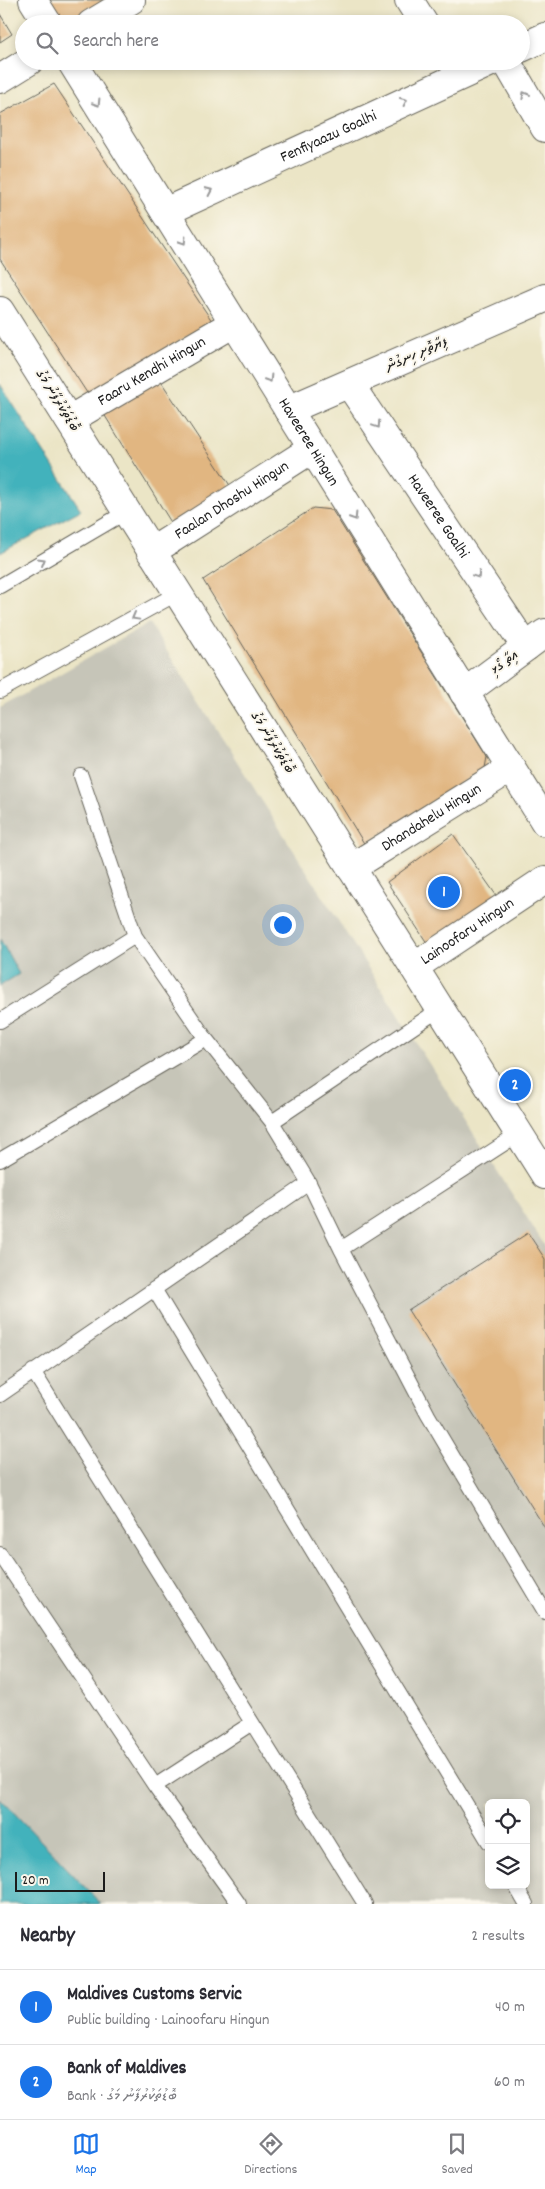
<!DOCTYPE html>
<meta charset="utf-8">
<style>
:root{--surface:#fff;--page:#f7f7f7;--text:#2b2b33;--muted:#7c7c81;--line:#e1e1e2;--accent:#1a73e8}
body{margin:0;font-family:Dekko,"Noto Sans Thaana",sans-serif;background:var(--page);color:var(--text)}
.controls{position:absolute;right:15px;bottom:15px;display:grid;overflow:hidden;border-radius:8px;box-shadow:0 2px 8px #0003}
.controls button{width:45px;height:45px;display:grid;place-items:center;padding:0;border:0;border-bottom:1px solid var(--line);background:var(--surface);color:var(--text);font:25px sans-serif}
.scale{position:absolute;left:15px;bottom:12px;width:90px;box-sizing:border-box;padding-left:5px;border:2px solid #1c1c1c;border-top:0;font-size:14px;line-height:18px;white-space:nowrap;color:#1c1c1c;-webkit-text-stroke:4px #fbf7ec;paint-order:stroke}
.you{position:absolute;left:282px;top:924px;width:18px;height:18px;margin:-12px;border:4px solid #fff;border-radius:50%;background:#1a73e8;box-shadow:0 0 0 8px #1a73e833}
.badge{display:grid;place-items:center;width:32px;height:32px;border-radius:50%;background:var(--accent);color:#fff;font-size:16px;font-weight:700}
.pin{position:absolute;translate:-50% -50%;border:2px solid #fff;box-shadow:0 1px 5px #0006}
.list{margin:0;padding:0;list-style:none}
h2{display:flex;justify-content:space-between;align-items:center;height:65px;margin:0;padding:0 20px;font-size:21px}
h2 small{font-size:16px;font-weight:400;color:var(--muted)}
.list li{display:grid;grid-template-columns:32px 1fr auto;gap:15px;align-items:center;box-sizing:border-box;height:75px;padding:0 20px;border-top:1px solid var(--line)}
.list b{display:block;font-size:19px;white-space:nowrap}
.list p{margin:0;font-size:16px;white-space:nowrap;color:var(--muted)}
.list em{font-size:16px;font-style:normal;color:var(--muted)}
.icon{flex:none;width:28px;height:28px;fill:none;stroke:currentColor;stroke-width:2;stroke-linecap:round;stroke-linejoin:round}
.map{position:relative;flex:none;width:545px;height:1904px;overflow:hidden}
.search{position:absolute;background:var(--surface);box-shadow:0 2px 8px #0003;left:15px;right:15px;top:15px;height:55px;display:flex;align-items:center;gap:12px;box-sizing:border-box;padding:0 18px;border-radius:28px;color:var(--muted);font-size:19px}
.sheet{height:215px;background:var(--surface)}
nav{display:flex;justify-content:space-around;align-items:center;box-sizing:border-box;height:70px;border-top:1px solid var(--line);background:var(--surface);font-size:14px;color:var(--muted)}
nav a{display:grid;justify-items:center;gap:2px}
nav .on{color:var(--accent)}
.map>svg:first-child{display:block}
.industrial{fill:#c6c5b8;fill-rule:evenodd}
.water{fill:#42b2bc;stroke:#2f676c}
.building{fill:#e1b681}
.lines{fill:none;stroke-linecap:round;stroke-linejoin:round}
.lane-casing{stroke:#646258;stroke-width:16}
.street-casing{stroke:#646258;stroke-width:30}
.secondary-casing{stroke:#646258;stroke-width:30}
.lane{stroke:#fff;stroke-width:14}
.street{stroke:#fff;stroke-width:28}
.secondary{stroke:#fff;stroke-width:28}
.oneway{stroke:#999}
.labels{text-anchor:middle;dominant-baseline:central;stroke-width:4;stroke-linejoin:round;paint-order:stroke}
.street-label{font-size:16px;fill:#1c1c1c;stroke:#fbf7ec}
</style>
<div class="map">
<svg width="545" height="1904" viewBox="0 0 545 1904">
<rect width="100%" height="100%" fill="#fbf7ec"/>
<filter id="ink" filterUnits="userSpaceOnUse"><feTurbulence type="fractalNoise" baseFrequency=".02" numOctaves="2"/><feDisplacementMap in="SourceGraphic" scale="10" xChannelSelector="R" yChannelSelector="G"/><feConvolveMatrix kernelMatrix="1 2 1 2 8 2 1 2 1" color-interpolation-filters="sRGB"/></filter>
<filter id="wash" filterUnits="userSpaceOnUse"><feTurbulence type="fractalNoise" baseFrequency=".0096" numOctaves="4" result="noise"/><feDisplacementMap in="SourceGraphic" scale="20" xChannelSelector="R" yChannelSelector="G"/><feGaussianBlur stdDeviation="1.12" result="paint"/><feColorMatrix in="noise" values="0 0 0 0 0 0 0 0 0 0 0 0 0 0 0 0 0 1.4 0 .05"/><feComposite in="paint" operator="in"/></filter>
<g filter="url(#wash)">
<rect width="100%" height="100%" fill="#ebe5c6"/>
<path class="industrial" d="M149,623l396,623v658h-444l-101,-106v-812l19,-12 -19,-35v-231zM489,1803h37v82h-37z"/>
<path class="water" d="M0,384l81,126 -81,43z
M0,939l19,35 -19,12z
M0,1798l101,106h-101z"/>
<g id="blocks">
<path class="building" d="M42,0h79l-40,24h-23z
M0,14l12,20 -12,8z
M54,84l158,237 -123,75 -89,-137v-145z
M156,374l79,119 -58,39 -75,-121z
M313,508l19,2 155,247 -2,11 -120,77 -162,-265z
M453,834l48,68 -72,44 -42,-64z
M528,1233l17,26v269l-137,-218z"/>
</g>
</g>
<g filter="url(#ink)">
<use href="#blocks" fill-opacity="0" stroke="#646258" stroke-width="1"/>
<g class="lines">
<defs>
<path id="lane" d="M0,586l126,-74
M0,691l178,-98
M81,776l54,160 71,103 66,83 37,61 32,66 87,166 117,197
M0,1021l135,-85
M272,1122l168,-113
M0,1160l206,-121
M341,1249l178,-115
M154,1289l335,553
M33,1371l332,533
M0,1395l309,-212
M0,1554l155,232 84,118
M155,1786l97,-63
M515,1885l11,19"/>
<g id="street">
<path d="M409,0l15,24"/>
<path d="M91,24l40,-24"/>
<path d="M521,48l24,-11"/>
<path d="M506,61l39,67"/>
<path d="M0,79l29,-18"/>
<path id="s1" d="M165,212l328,-151"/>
<path id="s2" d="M350,385l176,262"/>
<path d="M288,410l257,-112"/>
<path id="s3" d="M69,420l165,-97"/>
<path id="s4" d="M151,552l161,-103"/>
<path d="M464,693l81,-60"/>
<path id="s5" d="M351,868l160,-100"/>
<path id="s6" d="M414,967l131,-87"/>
</g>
<g id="secondary">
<path d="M33,0l15,24"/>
<path id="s7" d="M71,61l474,761"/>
<path d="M0,311l545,864"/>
</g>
</defs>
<use href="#lane" class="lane-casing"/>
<use href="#street" class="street-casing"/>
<use href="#secondary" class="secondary-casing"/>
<use href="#lane" class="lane"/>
<use href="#street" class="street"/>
<use href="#secondary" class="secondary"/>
</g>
<defs><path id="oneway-chevron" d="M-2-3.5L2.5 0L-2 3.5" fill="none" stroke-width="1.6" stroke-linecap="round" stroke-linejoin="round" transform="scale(1.25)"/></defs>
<g class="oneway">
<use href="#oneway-chevron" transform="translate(525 95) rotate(-120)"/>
<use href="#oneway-chevron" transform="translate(404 101) rotate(-25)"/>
<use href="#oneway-chevron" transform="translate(97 103) rotate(58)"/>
<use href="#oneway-chevron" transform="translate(209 191) rotate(-25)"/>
<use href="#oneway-chevron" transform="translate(183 241) rotate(58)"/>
<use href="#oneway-chevron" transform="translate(269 379) rotate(58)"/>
<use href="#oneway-chevron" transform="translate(377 425) rotate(56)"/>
<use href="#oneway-chevron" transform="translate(354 517) rotate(58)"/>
<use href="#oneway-chevron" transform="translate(42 561) rotate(-30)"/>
<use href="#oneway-chevron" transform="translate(477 575) rotate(56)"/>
<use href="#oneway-chevron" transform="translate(135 617) rotate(151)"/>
</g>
</g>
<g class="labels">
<g class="street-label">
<text stroke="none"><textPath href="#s1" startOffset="180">Fenfiyaazu Goalhi</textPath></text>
<text transform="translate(417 355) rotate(-24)">ފިޔާތޮށި ހިނގުން</text>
<text stroke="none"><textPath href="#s3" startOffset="96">Faaru Kendhi Hingun</textPath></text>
<text transform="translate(57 401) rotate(58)">ބޮޑުތަކުރުފާނު މަގު</text>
<text stroke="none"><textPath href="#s7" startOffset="449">Haveeree Hingun</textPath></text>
<text stroke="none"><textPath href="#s4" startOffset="96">Faalan Dhoshu Hingun</textPath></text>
<text stroke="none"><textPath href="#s2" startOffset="158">Haveeree Goalhi</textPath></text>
<text transform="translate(505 663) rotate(-36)">އިތާ ގޯޅި</text>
<text transform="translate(272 743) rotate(58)">ބޮޑުތަކުރުފާނު މަގު</text>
<text stroke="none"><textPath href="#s5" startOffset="95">Dhandahelu Hingun</textPath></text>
<text stroke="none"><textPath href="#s6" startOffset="64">Lainoofaru Hingun</textPath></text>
</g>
</g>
</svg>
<div class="controls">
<button><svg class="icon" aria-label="locate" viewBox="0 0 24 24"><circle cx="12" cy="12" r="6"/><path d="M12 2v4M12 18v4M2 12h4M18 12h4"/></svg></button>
<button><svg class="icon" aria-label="layers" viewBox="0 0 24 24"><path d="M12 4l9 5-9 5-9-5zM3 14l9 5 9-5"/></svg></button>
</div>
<div class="scale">20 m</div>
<div class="you"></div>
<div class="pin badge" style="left:444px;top:892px">1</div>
<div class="pin badge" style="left:515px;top:1085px">2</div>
<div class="search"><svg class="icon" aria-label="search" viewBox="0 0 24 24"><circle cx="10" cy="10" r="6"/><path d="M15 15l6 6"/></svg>Search here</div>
</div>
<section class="sheet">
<h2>Nearby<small>2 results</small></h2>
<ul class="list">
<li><span class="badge">1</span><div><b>Maldives Customs Servic</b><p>Public building · Lainoofaru Hingun</p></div><em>40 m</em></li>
<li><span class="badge">2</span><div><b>Bank of Maldives</b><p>Bank · ބޮޑުތަކުރުފާނު މަގު</p></div><em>60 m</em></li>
</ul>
</section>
<nav>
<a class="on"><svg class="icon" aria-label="map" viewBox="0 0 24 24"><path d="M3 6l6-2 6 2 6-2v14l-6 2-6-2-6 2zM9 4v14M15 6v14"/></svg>Map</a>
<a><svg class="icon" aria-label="directions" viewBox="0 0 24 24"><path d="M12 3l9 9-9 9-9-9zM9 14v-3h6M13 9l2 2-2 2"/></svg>Directions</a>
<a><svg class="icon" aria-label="saved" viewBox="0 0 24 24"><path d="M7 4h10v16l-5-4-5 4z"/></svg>Saved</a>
</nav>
